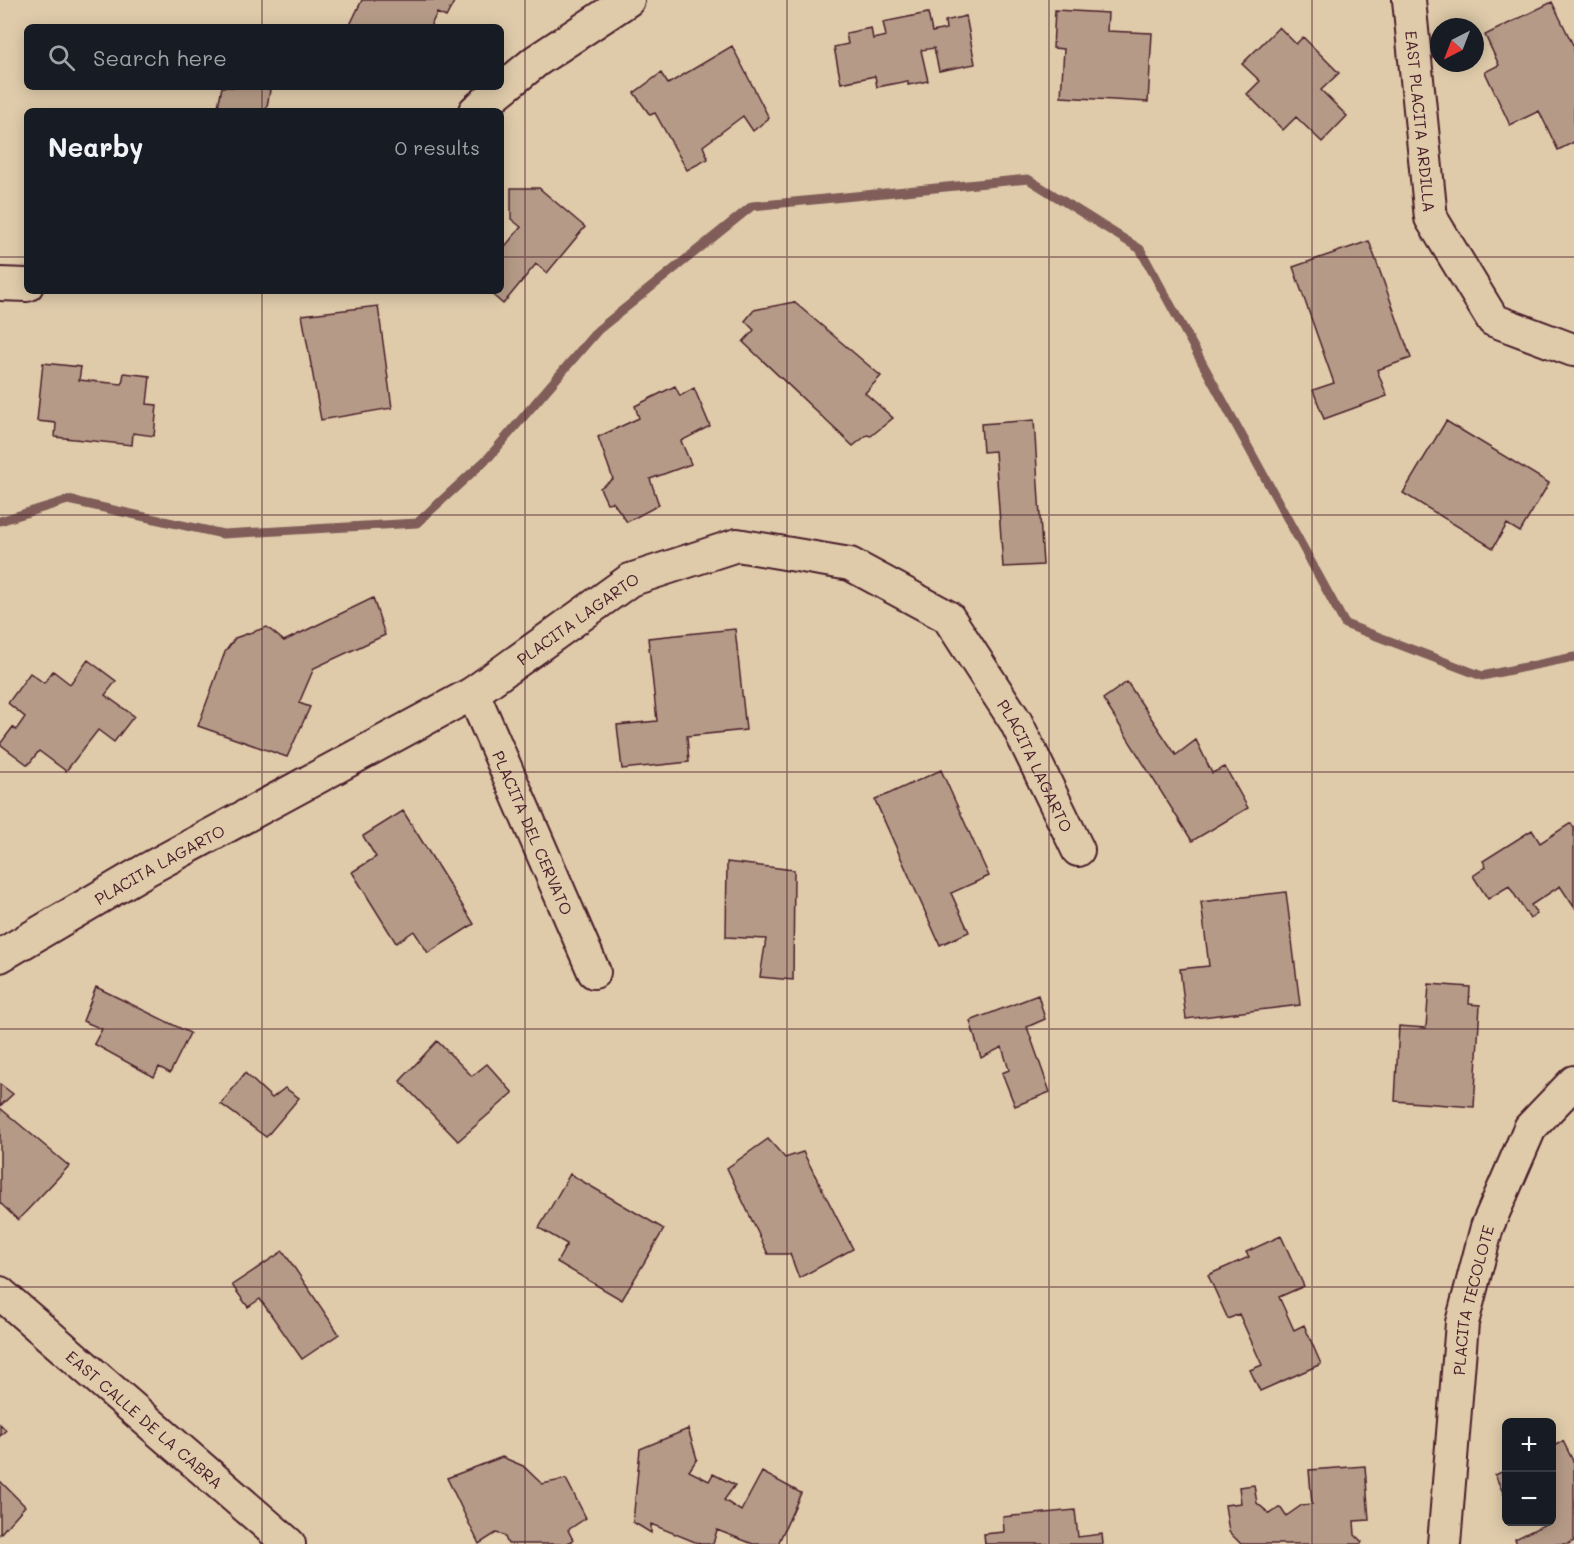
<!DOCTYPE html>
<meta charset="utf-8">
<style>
:root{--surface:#171b24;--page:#242831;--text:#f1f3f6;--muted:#9ea1a6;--line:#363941}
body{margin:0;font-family:Mali,sans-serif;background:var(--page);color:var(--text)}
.controls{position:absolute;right:18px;bottom:18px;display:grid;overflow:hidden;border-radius:9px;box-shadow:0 3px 15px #0003}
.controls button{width:54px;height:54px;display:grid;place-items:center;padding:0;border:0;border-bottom:2px solid var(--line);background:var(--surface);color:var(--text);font:30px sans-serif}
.compass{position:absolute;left:1430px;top:18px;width:54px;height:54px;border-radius:50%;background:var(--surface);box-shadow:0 3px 15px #0003;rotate:222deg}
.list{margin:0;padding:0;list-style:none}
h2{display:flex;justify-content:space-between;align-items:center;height:78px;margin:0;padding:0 24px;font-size:26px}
h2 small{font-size:20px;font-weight:400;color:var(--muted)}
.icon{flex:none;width:33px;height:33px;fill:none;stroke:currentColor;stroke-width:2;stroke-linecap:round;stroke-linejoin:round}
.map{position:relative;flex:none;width:1574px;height:1544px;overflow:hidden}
.search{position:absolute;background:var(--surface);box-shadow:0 3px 15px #0003;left:24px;top:24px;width:480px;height:66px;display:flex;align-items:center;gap:15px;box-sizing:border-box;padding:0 21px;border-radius:9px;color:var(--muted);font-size:22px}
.panel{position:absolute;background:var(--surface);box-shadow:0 3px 15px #0003;left:24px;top:108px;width:480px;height:186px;border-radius:9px}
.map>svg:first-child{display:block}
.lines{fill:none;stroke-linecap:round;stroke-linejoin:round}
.stream{stroke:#805d59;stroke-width:9}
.building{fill:#b59b87;stroke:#4a1f2b;stroke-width:1.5}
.minor-casing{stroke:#4a1f2b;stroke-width:36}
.minor{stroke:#dfcbaa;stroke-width:32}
.grid{fill:none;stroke:#4a1f2b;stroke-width:1.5;stroke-opacity:0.55}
.labels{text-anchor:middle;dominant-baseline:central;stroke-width:4.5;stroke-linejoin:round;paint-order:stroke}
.street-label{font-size:16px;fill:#4a1f2b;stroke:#dfcbaa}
</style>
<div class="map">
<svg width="1574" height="1544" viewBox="0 0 1574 1544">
<rect width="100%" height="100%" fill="#dfcbaa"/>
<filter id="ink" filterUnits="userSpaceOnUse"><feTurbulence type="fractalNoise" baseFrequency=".0167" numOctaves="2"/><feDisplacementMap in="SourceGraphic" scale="12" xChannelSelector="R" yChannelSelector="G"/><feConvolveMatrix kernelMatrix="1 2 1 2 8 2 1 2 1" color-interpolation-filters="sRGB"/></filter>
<g filter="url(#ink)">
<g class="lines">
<path class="stream" d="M0,521l68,-21 155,34 194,-11 72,-66 109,-127 154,-124 276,-27 112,70 205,375 137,52 92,-19"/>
</g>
<path class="building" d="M362,0h93l-9,17 -9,-4 -7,14h-81z
M1552,2l22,45v95l-16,8 -19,-39 -29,14 -25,-53 14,-7 -14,-30z
M1055,10l53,3 -1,18 45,2 -4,69 -87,-5 3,-48 -11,-1z
M928,13l4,19 14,-3 -1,-8 21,-5 9,48 -36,7 -5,-23 -13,2 7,31 -20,4v-4l-31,6 -2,-11 -34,7 -7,-36 14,-3 -2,-11 25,-5 2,11 13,-3 -3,-14z
M1279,27l17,17 7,-7 36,36 -18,17 26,26 -25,26 -26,-25 -13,13 -36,-36 13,-13 -18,-17z
M732,46l37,72 -16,13 -10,-15 -40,30 5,13 -21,11 -32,-57 -5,2 -16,-22 27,-20 7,11z
M222,87h45l3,4 -4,20h-49z
M511,188h28l46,39 -38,46 -11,-9 -33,40 -15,-13h13v-40l20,-24 -10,-8z
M1369,241l42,117 -34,12 10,26 -63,23 -11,-29 21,-7 -41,-116z
M794,302l87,74 -16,17 28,25 -22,18 -4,-1 -14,11 -110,-104 11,-12 -9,-9 9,-11z
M378,306l14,102 -71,12 -19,-105z
M43,363l38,4 -2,13 43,4 2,-11 26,3 -3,28 10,1 -3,31 -21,-3 -1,12 -77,-8 1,-14 -19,-2z
M675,386l5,10 14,-8 16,38 -29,15 10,23 -41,15 9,26 -32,17 -14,-20 -6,1 -7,-15 13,-9 -15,-42 41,-19 -4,-12z
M1034,420l9,145 -40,2 -8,-116 -12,1 -2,-28z
M1446,421l103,62 -29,49 -13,-8 -14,24 -90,-55z
M373,598l12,37 -71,33 -15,35 11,4 -23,50 -89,-31 27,-74 10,-14 32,-11 17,14z
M735,629l11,101 -59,6 2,26 -67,7 -5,-44 40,-4 -9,-83z
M88,660l28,21 -11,14 29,21 -20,26 -16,-12 -32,41 -27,-20 -11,14 -28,-21 13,-17 3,3 9,-13 -17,-14 22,-30 14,10 9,-12 17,13z
M1127,682l49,73 20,-15 16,33 13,-6 23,41 -56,33 -89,-142z
M941,770l48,106 -38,17 18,39 -29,13 -65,-145z
M403,811l71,113 -46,29 -14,-22 -18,12 -44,-71 24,-15 -13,-21z
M1571,823l3,5v79l-14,-21 -29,19 6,9 -7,5 -21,-33 -21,13 -15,-23 13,-9 -3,-6 49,-31 8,13z
M727,862l67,8 -1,110 -33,-3 6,-38 -40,-2z
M1286,892l14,113 -114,14 -6,-50 29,-3 -8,-64z
M1429,984l41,3 -1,17 11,1 -6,102 -79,-6 4,-75 27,2z
M96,987l94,46 -20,40 -11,-6 -5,10 -60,-33 8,-15 -19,-8z
M1038,995l7,24 -18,8 23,65 -35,14 -13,-33 7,-3 -7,-23 -21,11 -11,-37z
M437,1041l35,35 15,-12 26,29 -55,48 -58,-60z
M245,1073l27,25 13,-10 14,10 -33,39 -45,-33z
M0,1084l13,10 -13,12z
M0,1108l69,58 -51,54 -18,-17z
M768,1139l17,19 18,-6 50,97 -54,29 -9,-24h-22l-41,-86z
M570,1174l94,55 -42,71 -65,-38 10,-18 -28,-16z
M1281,1236l23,50 -25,11 15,33 10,-5 17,39 -61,27 -10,-21 12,-5 -23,-51 -11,5 -20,-44 41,-18 -3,-5z
M283,1251l56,83 -37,25 -42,-60 -12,8 -16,-22z
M0,1424l6,6 -6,6z
M688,1429l9,30 -8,12 20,10 4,-7 22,11 -11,15 17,11 21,-39 39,21 -23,51h-25l-36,-14 -4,14h-13l-49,-20v9l-18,-11 7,-73z
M1563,1441l11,22v78l-6,3h-51l-2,-5 31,-15 -1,-2h7v-75z
M502,1457l21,9 19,18 24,-5 20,39 -18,12 5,10 -7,4h-58l-4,-9 -8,-2 -17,11 -32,-66z
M1365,1466l4,54 -15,1 1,14 7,7 -1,2h-120l-12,-12 -4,-27 16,-2 -2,-16 15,-2 3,18 13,11 10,-7 6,9 16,-11 10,-1 -3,-34z
M1506,1470v29l-11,-24z
M0,1481l25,25 -25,28z
M1075,1510l3,27 24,-3 1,10h-118l-1,-10 20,-2 -1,-15z"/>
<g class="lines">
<defs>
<g id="minor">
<path id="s1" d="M1409,0l22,218 62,102 80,30"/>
<path d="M475,111l61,-50 92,-61"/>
<path d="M0,284l27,1"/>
<path id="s2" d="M473,693l121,279"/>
<path id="s3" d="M0,956l146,-86 327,-177 157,-113 107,-35 113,19 98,53 68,105 62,128"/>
<path id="s4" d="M0,1293l289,251"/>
<path id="s5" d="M1444,1544l18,-221 25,-96 43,-99 44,-46"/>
</g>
</defs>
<use href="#minor" class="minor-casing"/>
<use href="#minor" class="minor"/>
</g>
</g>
<path class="grid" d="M262,0v27M525,0v1544M787,0v1544M1049,0v1544M1312,0v1544M262,87v24M0,257h27M501,257h1073M262,291v1253M0,515h1574M0,772h1574M0,1029h1574M0,1287h1574"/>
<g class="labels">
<g class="street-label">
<text stroke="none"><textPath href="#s1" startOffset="122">EAST PLACITA ARDILLA</textPath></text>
<text stroke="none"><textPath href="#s3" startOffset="670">PLACITA LAGARTO</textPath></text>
<text stroke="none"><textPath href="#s3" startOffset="1246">PLACITA LAGARTO</textPath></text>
<text stroke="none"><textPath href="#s2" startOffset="152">PLACITA DEL CERVATO</textPath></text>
<text stroke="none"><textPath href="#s3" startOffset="184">PLACITA LAGARTO</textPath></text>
<text stroke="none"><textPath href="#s5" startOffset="246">PLACITA TECOLOTE</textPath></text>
<text stroke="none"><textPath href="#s4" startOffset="192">EAST CALLE DE LA CABRA</textPath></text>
</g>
</g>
</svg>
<div class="controls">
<button>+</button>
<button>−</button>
</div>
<svg class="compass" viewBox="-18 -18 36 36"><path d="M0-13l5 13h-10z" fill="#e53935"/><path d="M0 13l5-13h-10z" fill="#9ea1a6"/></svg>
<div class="search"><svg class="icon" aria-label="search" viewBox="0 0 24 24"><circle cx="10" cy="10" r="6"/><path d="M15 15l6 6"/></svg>Search here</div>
<section class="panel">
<h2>Nearby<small>0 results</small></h2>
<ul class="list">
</ul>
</section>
</div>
